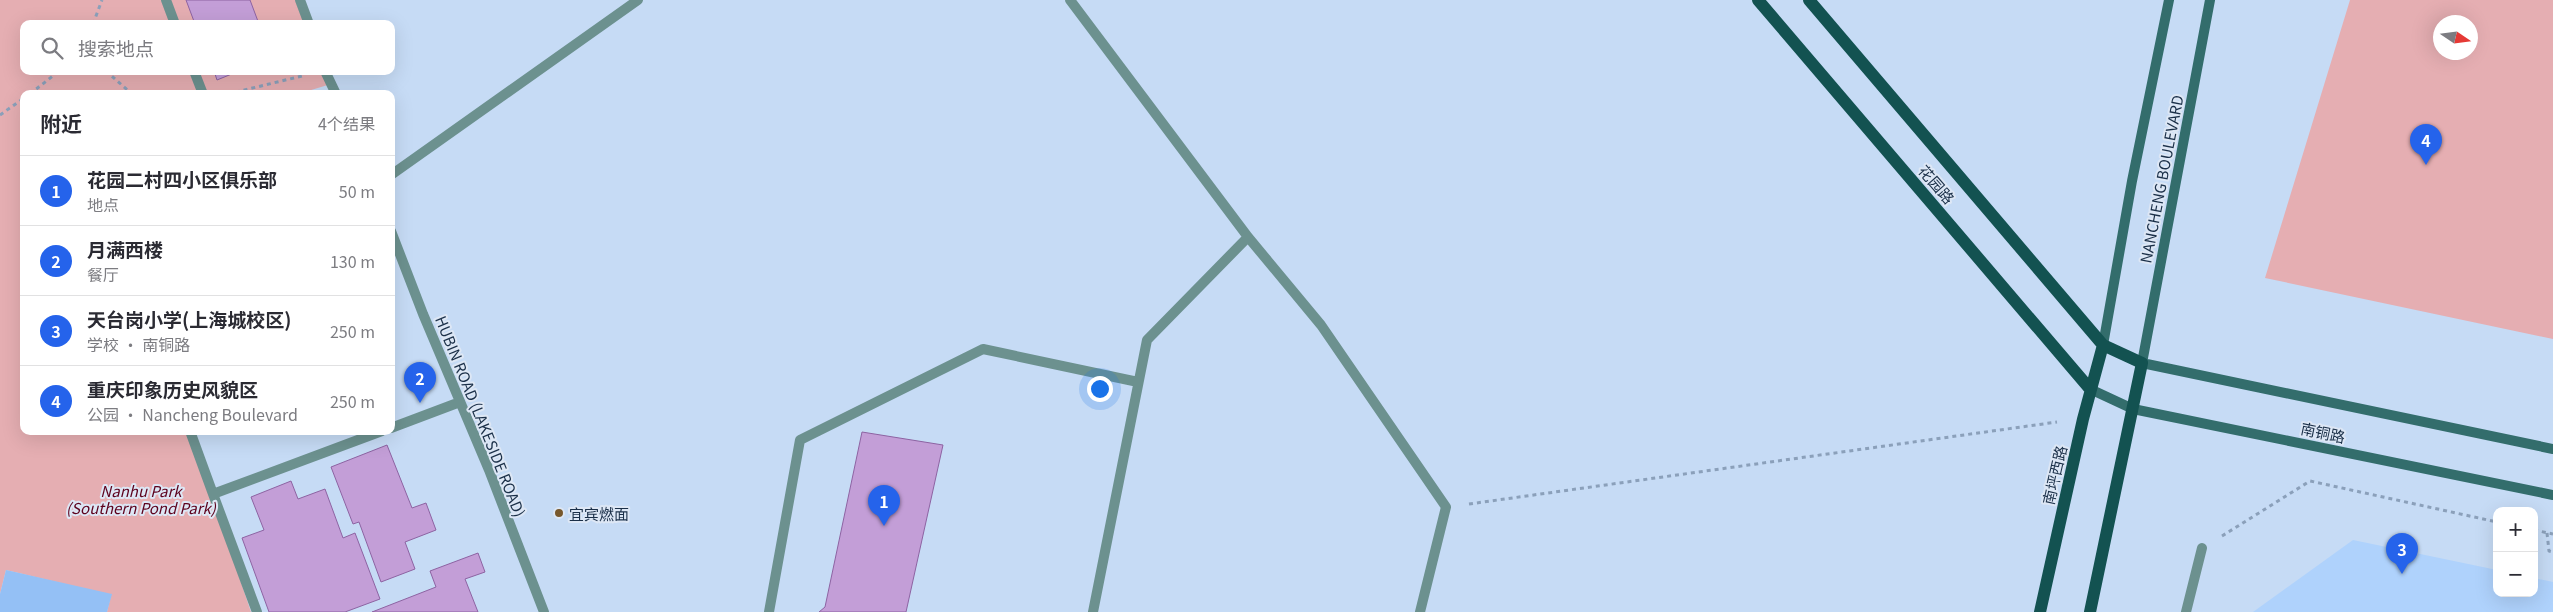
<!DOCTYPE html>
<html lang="zh">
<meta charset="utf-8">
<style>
:root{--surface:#fff;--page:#f7f7f7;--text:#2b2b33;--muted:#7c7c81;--line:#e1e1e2;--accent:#2563eb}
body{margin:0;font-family:Georgia,"Noto Sans SC",serif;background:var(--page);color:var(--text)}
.controls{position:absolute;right:15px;bottom:15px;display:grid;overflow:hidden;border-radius:10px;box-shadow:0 5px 20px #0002}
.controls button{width:45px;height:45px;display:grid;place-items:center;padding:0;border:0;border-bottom:1px solid var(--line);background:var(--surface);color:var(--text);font:25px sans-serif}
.compass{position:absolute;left:2433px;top:15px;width:45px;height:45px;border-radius:50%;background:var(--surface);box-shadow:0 5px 20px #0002;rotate:103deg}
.you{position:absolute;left:1099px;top:388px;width:18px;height:18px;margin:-12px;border:4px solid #fff;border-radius:50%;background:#1a73e8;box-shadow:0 0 0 8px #1a73e833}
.badge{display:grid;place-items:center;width:32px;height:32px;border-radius:50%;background:var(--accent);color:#fff;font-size:16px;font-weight:700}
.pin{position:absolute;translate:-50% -41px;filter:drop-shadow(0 1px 2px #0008)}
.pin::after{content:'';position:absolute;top:26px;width:18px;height:15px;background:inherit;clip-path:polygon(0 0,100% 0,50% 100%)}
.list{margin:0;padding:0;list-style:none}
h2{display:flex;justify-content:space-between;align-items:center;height:65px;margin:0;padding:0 20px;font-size:21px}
h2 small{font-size:16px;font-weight:400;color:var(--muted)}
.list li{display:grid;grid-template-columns:32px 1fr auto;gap:15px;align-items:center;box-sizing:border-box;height:70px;padding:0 20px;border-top:1px solid var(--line)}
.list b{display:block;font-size:19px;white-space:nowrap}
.list p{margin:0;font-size:16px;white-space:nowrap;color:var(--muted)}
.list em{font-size:16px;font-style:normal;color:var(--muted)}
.icon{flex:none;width:28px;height:28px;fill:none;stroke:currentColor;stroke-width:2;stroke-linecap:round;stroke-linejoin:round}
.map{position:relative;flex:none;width:2553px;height:612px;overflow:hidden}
.search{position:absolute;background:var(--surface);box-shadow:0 5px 20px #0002;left:20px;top:20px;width:375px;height:55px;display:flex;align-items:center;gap:12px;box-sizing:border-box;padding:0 18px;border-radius:10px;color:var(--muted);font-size:19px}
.panel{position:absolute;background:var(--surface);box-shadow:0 5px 20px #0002;left:20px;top:90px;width:375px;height:345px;border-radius:10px}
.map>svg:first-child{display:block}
.built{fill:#afd2fc}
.green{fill:#e5aeb2;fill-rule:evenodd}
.water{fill:#94c0f5}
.building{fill:#c39ed7;stroke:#8d63a2}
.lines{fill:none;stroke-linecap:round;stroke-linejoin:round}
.path{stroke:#8ba0ba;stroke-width:3;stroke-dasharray:4 4;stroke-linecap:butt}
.service{stroke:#6c918f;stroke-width:10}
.minor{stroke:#6c918f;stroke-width:10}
.secondary{stroke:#336d6c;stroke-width:10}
.primary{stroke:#135251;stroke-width:12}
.poi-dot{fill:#77582d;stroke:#dde7f5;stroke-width:2}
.labels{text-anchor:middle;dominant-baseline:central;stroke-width:4;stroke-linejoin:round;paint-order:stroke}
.street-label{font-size:15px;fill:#1a2f48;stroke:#dde7f5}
.park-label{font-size:15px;font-style:italic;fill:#5d021d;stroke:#dde7f5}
.poi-label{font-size:15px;fill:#1a2f48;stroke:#dde7f5;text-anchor:start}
</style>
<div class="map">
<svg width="2553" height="612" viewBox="0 0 2553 612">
<rect width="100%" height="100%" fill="#c6dbf5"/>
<path class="built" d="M2353,540l144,30v23h37v-15l19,4v30h-300z"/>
<path class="green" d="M0,0h302l8,24h-286v47h303l4,13 -33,10h-274v337h166l61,181h-144l4,-17 -105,-25 -6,24z
M2350,0h203v339l-288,-61zM2440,22h30v30h-30z"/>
<path class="water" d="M6,570l106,24 -5,18h-107v-18z"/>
<path class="building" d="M186,0h64l9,24h-64z
M214,71h25l-22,9z
M862,432l81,13 -37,167h-87l6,-5z
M387,445l25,63 14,-5 10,27 -31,12 10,27 -34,13 -22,-60 -6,2 -22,-57z
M291,481l7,18 27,-10 18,49 12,-5 25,66 -35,13h-76l-27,-74 22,-8 -13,-33z
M478,553l7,19 -20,7 13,33h-106l64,-25 -6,-16z"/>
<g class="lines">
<path class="path" d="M93,24l9,-24
M106,71l26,23
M30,94l29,-23
M228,94l74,-18
M0,115l24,-17
M1469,504l588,-82
M2534,530l19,4
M2547,533l2,18 4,1
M2222,536l88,-55 187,41"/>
<path class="service" d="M2186,612l16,-64"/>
<path class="minor" d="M166,0l9,24
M300,0l9,24
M1070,0l178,237 73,88 125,182 -26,105
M194,71l9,23
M325,71l11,23
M391,175l247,-175
M391,231l32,83 66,156 55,142
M391,428l69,-26
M190,431l23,63
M257,612l-44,-118 169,-63
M769,612l31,-172 183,-91 155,33
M1093,612l54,-272 101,-103"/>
<path class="secondary" d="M2210,0l-68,363 411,86
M2103,345l29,-164 37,-181
M2090,389l43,20 420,86"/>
<path class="primary" d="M1758,0l332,389
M1809,0l294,345 39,18 -52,249
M2040,612l43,-193 20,-74"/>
</g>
<circle class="poi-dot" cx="559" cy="513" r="5"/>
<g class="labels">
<g class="street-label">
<text transform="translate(2161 179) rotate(-79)">NANCHENG BOULEVARD</text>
<text transform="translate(1937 184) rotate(49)">花园路</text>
<text transform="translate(481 416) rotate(68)">HUBIN ROAD (LAKESIDE ROAD)</text>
<text transform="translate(2323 432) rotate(12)">南铜路</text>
<text transform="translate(2054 475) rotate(-77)">南坪西路</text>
</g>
<g class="park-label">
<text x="141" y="490">Nanhu Park<tspan x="141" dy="17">(Southern Pond Park)</tspan></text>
</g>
<g class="poi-label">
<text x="569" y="513">宜宾燃面</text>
</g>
</g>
</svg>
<div class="controls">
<button>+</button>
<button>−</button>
</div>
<svg class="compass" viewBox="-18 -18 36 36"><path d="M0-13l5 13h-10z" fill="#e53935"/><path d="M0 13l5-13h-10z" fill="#7c7c81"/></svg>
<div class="you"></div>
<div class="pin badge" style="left:884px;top:526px">1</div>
<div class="pin badge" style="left:420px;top:403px">2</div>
<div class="pin badge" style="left:2402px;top:574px">3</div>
<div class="pin badge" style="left:2426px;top:165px">4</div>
<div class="search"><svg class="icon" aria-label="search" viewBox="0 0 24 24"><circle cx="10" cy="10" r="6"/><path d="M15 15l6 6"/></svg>搜索地点</div>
<section class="panel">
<h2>附近<small>4个结果</small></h2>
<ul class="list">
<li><span class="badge">1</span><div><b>花园二村四小区俱乐部</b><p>地点</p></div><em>50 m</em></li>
<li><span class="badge">2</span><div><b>月满西楼</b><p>餐厅</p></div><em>130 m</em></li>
<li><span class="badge">3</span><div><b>天台岗小学(上海城校区)</b><p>学校 · 南铜路</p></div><em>250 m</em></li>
<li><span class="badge">4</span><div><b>重庆印象历史风貌区</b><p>公园 · Nancheng Boulevard</p></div><em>250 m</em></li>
</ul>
</section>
</div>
